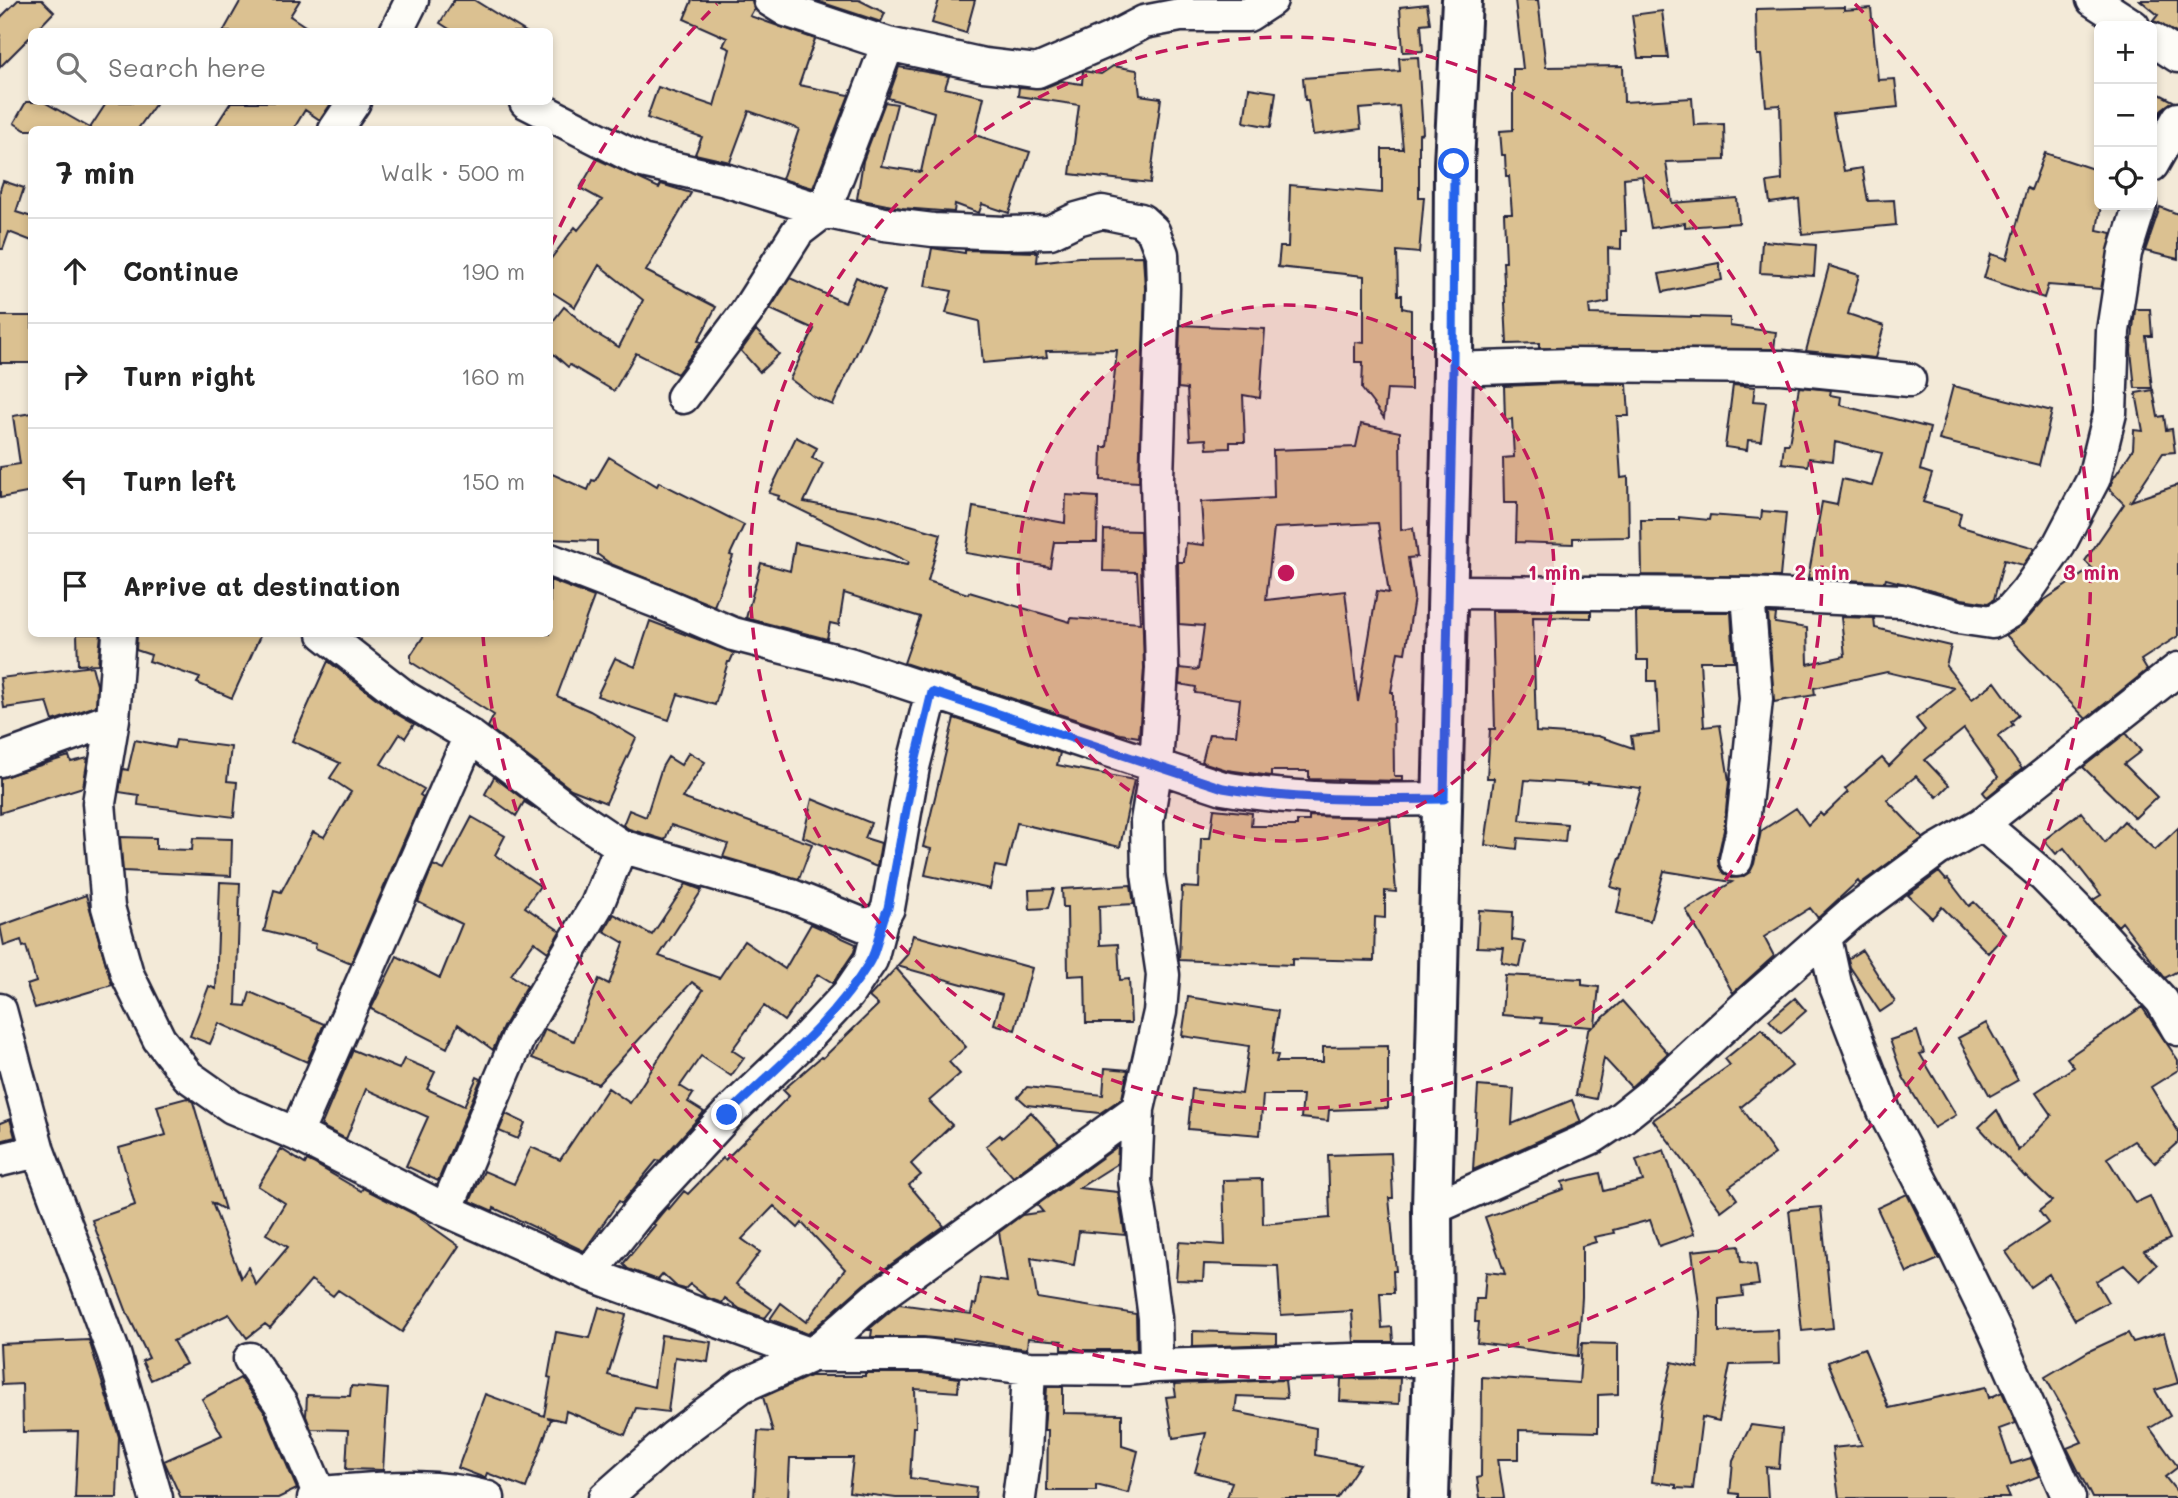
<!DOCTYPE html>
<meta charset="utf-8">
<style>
:root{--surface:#fff;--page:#f2f2f2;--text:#222;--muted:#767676;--line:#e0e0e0}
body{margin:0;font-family:Mali,sans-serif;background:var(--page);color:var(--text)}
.controls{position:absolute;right:21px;top:21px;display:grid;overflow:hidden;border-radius:10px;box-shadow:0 4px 10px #0003}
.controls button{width:63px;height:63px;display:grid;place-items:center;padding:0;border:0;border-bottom:2px solid var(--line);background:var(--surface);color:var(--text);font:35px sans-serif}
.stop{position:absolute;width:21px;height:21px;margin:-16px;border:5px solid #2563eb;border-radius:50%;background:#fff}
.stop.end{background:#2563eb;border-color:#fff;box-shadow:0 2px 7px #0008}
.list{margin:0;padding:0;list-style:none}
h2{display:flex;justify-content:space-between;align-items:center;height:91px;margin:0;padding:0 28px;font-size:30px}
h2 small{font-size:23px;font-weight:400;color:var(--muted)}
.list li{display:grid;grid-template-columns:46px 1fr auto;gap:21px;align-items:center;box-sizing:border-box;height:105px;padding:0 28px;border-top:2px solid var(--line)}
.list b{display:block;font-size:26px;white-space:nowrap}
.list em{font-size:23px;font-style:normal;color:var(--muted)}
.icon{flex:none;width:38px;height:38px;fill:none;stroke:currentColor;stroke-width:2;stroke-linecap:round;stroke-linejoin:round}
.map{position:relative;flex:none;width:2178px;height:1498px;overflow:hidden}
.search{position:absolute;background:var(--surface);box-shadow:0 4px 10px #0003;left:28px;top:28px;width:525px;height:77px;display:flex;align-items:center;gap:18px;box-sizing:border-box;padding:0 24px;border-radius:10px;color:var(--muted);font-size:26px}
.panel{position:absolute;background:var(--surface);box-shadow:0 4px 10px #0003;left:28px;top:126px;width:525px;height:511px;border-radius:10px}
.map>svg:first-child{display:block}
.building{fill:#dbc191;stroke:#22223b;stroke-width:2;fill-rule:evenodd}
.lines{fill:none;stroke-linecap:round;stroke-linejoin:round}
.minor-casing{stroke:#22223b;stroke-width:37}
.major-casing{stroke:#22223b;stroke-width:44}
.minor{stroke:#fdfcf7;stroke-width:32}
.major{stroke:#fdfcf7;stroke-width:38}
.route{stroke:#2563eb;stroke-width:9}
.ring{fill:none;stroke:#c2185b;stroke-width:3.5;stroke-dasharray:12 9}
.centre{fill:#c2185b;stroke:#fdfcf7;stroke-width:3.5}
.ring-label{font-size:21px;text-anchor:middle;font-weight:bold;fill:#c2185b;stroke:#fdfcf7;stroke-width:5;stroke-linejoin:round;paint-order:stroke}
</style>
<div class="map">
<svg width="2178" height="1498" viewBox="0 0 2178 1498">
<rect width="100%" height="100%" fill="#f3ead8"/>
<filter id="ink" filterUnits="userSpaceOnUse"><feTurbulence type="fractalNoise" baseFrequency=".0143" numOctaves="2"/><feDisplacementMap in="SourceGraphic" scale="14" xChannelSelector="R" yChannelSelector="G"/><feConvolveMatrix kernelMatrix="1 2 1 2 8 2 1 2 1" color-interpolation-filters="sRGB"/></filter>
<g filter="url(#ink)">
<path class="building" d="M18,0h24l12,12 -19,20h-3v3l-32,32v-49z
M241,0h59l-10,16 24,16h-91z
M454,0h20l52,32h-72l-14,-9z
M692,0h60l2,9 -4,7 65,23 -16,46 50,10 -36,93 -31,-9 17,-50 -50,-18 -19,51 -35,-8 7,-17 -55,-19 11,-31 56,19 16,-57 -7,-3 4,-8 -43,-19z
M814,0h45l26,13 -4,9z
M939,0h36l-9,33 -34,-10z
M1515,0h23l8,67 77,-1 1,36 68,-4 2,27 30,-1 1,36 -59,2 6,41 65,-5 2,25 -54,4v-4l-34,5 -9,-52 -18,2 2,53h-5v18l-13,-1 1,54 -20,4 1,8 140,4v8l46,6 -2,17 -235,-1v-5l-32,1 -4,-82h3l-2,-49h8l-3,-37h-3l-1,-21h-3l-2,-24 13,-1v-61h10z
M2140,0h38v34l-25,-13 5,-6z
M1427,4l3,19 -9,1 2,27 -20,1 -3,-45z
M1844,7v3l27,-2 7,72 17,-1 3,28 -65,7 11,57 18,-3 6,33 26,-1 2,25 -94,9 -3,-35 -29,4 -3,-21 15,-2 -2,-75 -14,1 -5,-51h-4l-1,-46z
M1662,11l6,47h-30l-6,-43z
M1418,57l5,76 -4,1v63h5l-5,56 -22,-2 1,44h4v13l9,2v80l-24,-1 -3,29 -22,-29 1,-27h-8v-20l9,1v-67l-86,-9 2,-20h8l2,-62 92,8v-44h21l-4,-43 -40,3 2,20 -48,6 -5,-35h-3l-2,-22 97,-7 -1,-13z
M1113,66l24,4 3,25 21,3 -11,85 -80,-9 9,-69 -61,-9 1,-9 25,1 17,-7 21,3 1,-13 18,3z
M899,67l50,9 -4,12 39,9 -9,38 55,17 -21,61 -27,-9 -3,9 -24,-9 -1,8 -52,-4 -45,-9 6,-38 22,-59 12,2 -16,62 40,6 13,-60 -46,-14z
M1249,88l27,4 -5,35 -27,-5z
M2152,90l21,11 -11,8 -10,19z
M26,102h18l46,26 17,-26h50l-20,28h-112l-11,-7z
M231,102h101l-12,18 -15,-10 -12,20h-80z
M2045,153l54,18 2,34 -4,25 15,3 -11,56 -53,-4 -4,13 -60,-20 7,-24 16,5 20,-71 4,2z
M597,159l62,29 2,-4 30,9 -45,78 70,36 -18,34 3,1 -24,32 -41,-21 -22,38 -44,-26 -2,2 -18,-16v-26l14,-18 31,26 24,14 24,-47 -44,-35 -24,42 -25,-16v-31l25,-33 3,3 24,-30 -22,-12z
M3,181l21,7 -8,24 16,5v24l-23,-9 -6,17h-3v-59z
M2160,207l18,7v45l-33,-8z
M1762,241l54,4 -2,31 -54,-3z
M932,248l33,5v-3l73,2 -1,10 42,-5 64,-1 2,32 -6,194 -38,-2 1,-33h5l10,-97 -71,1 1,6 -64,6 -4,-42 -33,-8 6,-22 -27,-5z
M1719,263l3,17 -59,12 -4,-18z
M1829,266l30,9 -11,39 36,12 -9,32 -69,-7z
M856,277l29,14 -52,114 -19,-8 -24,-18 24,-50 -44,-20 20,-31 55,25z
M2135,309h15l2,27h-6l6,52h-17l-4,-37z
M0,316h32v47h-32z
M1180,325l85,4 -5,69 -17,-3 2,47h-15v6l-23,1 -1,-10 -16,1 -3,-51 -9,-1z
M756,330l23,24 -19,18 -19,-21z
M1570,383l57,1 2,32h-12l4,62 7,-1 1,60 -56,1v6l-57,-2 1,-39h-13l-1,-45 11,-1 -2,-38 -7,1 -1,-34z
M1733,385l22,2 -2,14 13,1 -5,39 -13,-1 -1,10 -22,-3z
M1953,386l99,25 -13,54 -100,-25z
M1799,387l32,3 -1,5 11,2 -1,8 90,23 -10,42 12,4 -9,28 38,11 -3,13 77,22 -12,17 -19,-5 -10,39 -6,4 -26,-4 -76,-20 -1,3 -77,-4 14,-76 15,3 5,-26 30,7 10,-33 -47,-11 -2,19 -24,-3 -1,8 -26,-3 2,-19h5z
M2153,390l5,27 6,-1 2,14 6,-1 3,23 -12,1 -32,48 47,-16v151l-37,24 6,10 -61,49 -80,-84 17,-11 20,-23 49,-33 -7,-7 39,-57 -15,-15 4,-10 20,-30 1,-19 9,1 -7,-38z
M32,413v79l-32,6v-31l20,-3 -7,-48z
M1361,424l39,8 1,98 12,-2 4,29 -9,1 6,40 -9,55 -7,-1 -7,40h2l1,84h8v5l-93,-2v-8h-38v5l-44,-6 -25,-8 7,-28 27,1 4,-36 -45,-6 1,-6 -17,-3 1,-16 18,2 6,-44 -25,-2 -1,-62h6l2,-19 18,2 -3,-43 73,-4 -1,-48 83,-3zM1378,523l11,70 -12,-2 -19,111 -13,-111 -79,9 8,-72z
M796,437l21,11 -5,10 11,5 -19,39 75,14 62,18 -13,47 40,13 1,-2 101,30 1,-4 69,5 -3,-51 -34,-1 1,-41 36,1 4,137 -5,69 -19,-3 -216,-71 16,-46 -76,-24 -5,32 -9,-2 -3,16 -81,-21 15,-55 29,8 5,-28 112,22 1,-3 -130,-63 1,-3 -10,-3z
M609,457l48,29 2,-4 85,43 -14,30 3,1 -19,50 -103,-42 -14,-10v-13l-47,-2v-66l38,17 4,-10 3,1z
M1066,495l32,2 -1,45h-43l-4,25 -84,-14 7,-46 92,16z
M1762,511l24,2 -6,64 -138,-2 -1,-55h38v-3l30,3 1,-5 51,4z
M550,580l44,17 -37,99 33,15 46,27 -30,65 -35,-14 -83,-62 6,-12 -83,-53v-7l14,-21h125z
M1492,611h99v7l-58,-1 3,115 62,4 35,12 -2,-12 28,-3 -3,-52h-8v-21h-11l-1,-48h95l3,49h-34l4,66 16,-2 7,43 2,13 -5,49 -6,27 1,9 4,7 8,5 11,-1 8,-5 4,-8 7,-33 35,-23 12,17 12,-12 3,3 25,-24 -3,-3 37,-31 7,8 36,-36 -9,-11 38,-31 -67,-16 -73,16 1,7 -41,7 -6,-89 8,1 -1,9 32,5 1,36 37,-8 -4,-39 33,1 1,10 76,18 -5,20 26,33 23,-17 24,33 -8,7 2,3 -15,11 24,33 -35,28 -4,-5 15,-15 -34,-48 -39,31 24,25 -12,12 -21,-21 -29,24 36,38 -63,46 -2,-3 -40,37 -8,-10 -46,29 10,19 -41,37 -47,-83 46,-28 -68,-11 -14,50 -33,-8 5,-23 -11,-3 9,-29h1l20,-70 -53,-6v2l-63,-4 -5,40 47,4 -2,18 -47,-4 -1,11 -32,-4 9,-67h-7l3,-49h5z
M650,621l84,32 -4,9h-2l-13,43 -37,-11 -9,26 -72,-24 18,-38 20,9z
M77,634h24l-3,30 -20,1z
M137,634h124l-29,64 -35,-15 3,-5 -51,-17 2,-6 -15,-5z
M328,661l67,52 19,11 -9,14 -5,-4 -19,30 43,25 -4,6 3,2 -72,166 -36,-15 1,-4 -52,-13 10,-41 7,2 32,-60 11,5 27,-45 -21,-14 10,-15 -48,-22z
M92,666l5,19 -1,21 -43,15 -6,-19 -43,6 -4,-30z
M954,718l106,35 -3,12 77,15 -14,67 -103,-24 -11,45 -11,-2 -5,23 -65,-14 6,-26 -8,-2z
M2126,733l15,18 -17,13 33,33 -22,21 -52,-51z
M135,740l39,8 2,-8 55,7 -4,34 10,1 -3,35 -96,-12 1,-10 -20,-3 4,-23 5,1z
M689,752l16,10 -23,36 130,46 -13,35 -76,-22 5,-13 -57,-19 -6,15 -36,-11 -6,-4 6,-15 17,7 16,-50 6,-10 13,8z
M69,756l2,6 17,-4 -5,29 -83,26v-35z
M494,777l45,34 -15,-9 -8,14 -31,-22z
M812,799l59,24 -6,15 16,5 -4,24 -74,-30z
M1214,809l38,4 -1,13h46v-5h12v-5l81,2 6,74 -11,-1v27l-10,-1 -1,44 -82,-2v6l-113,-5 3,-73 17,1 2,-50h9z
M2081,812l24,30 19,-21 31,29 23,-22v143l-13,7 -43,-56 -4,4 -25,-26 8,-5 -37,-47 -8,6 -12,-14z
M472,817l33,19 -10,19 45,31 -15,21 35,24 -12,21 -14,-10 -23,33 16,11 -24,41 -10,23 -35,-26 -11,24 -76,-39 26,-53 43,22 22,-54 -44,-22 15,-37 11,5z
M120,837l36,1v11l36,1 1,-12 39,1 -1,37 -108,-5z
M1939,872l7,8 2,-1 21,27 5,-4 32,32 -18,19 -46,-46 -10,11 -24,-23z
M220,882l20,1 -4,122 10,1 4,-14 74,32 -17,38 -88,-39 -9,21 -20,-8 19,-50 7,3z
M686,884l16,6 -43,66 60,22 25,-37 41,28 26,-45 45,20 -2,8 -21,31 -15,-9 -34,47 -20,-15 -32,44 12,8 -13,18 -30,-20 -21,30 13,8 -5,8 16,10 -44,49 -3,-1 -35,43 -3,-2 -35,50 -90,-43 -1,3 -23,-10 14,-30 30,13 17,-37 29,13 48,-72 22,15 73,-113 -11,-8 -94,102 -66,-26 13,-29 29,12 25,-62 10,5 15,-41 -20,-12 10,-17 38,21z
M1131,885l3,19 -35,2 1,39 18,-1 2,36 9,-1 2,44h-45l-1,-48 -17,1 -1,-69h-4l-1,-18z
M1054,889l-6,19 -18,1 -1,-19z
M86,895l26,90 -77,23 -8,-23 9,-3 -10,-36 -3,1 -2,-7 -17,6 -4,-20z
M1479,910l34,2 -1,28 13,2 -5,25 -18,-4 2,-15 -27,-1z
M913,935l119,33 -17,62 -21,-6 8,-29 -105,-29 10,-11z
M1862,950l33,52 -15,10 -30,-45 -2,-8z
M896,968l70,79 -17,15 11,12 -31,27 23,24 -41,39 10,11 -12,10 35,41 -80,58 -56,50 -38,-15 11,-16 25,19 39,-53 -43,-46 -4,5 -24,-22 -32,33 18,13 -24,32 36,25 -7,9 -25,-9 -15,-11 -3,5 -14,-5 -18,-14 -5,5 -8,-2 -14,-13 -5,6 -30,-11 -5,-5 32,-39 -2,-1 14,-17 2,2 15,-18 4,3 35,-36 2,2 64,-64 -6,-6 38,-33 2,1 55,-53 -9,-8z
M1505,975l77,4v6l17,2 -4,38 27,-24 46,52 -37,34 -27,-29 -8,41 -20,-4 12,-64 4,-4 -51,-4 1,-5 -40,-3z
M1188,997l90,14 -6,43 6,1 -2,7h47v-15l65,-1v62l-59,2 -1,11 -27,-3 2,-23h-40l-3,40 -72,-6 4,-40 50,5 7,-48 -67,-10z
M1795,998l11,13 -25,22 -12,-13z
M2142,1007l36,53v10l-27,17 27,44v11l-23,21 -21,-22 -27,17 28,45 15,-7 20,43 -26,12 13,14 -17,16 -16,-16 -28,16 12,21 -33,18 -26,-46 -19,13 -24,-35 42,-29 -9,-12 13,-10 -26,-25 -1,1 -46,-50 18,-17 21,41 34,-36 -16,-23 38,-25 -7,-9z
M1986,1023l32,57 -28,16 -32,-58z
M1762,1029l30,37 -51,41 34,47 -46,33 8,12 -16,12 -68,-91 77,-55 -5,-6z
M1917,1031l7,22 -4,1 36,61 -22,13 -31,-51 -13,-37z
M353,1050l46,19 5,-10 31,13 -8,17 37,17 13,-29 4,2 -43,102 -32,-15 22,-49 -62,-28 -20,50 -25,-13z
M1105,1068l23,2 -6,28 -22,15 -73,-8 -9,-8 9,-10 76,8z
M1478,1086l36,3 -2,35 60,-24 9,22 -108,48z
M187,1098l6,4 32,108 -13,-7 29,75 7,-11 8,18 32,-38 -22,-13 19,-31 -27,-17 23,-37 24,15 2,-4 6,3 48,28 2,-3 51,26 45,32 -57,86 -64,-42 -5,6 -22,-16 -41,48 -5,-4 -18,14 -18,-24 -56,27 13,23 -35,16 -9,-19 7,-3 -21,-43 -36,-95 43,-15 -16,-57 47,-13 -9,-29z
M1031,1112l28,31 -46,34 -27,-31 14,-11 2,3z
M506,1114l19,9 -7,16 -19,-8z
M10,1119l5,18 -15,4v-18z
M1118,1146l-1,18 -38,24 39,4 7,43 -46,-4 -5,34 -43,-7 6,40 99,16 1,36h-75v-9l-34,-3 -1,11 -74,-11v2l-30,-3h-52l1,-7h-4l31,-26 72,10 2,-10 3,1 4,-27 27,4 -8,-50 23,-17 21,-3 -6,-7z
M1664,1150l30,84 -35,12 -9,-26 -37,10 1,3 -20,4 2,5 -14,4v51l-4,59 -101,-13 2,-21h-4l1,-23h8l2,-27 19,2 -20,-57 79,-28 -2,-7 38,-9 4,18 39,-10 -7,-21z
M1391,1153l2,45h-4l7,73h-3l1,22h-14l2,35 10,-1 1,15h-39l-2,-31 -71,4 -3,-49 -74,-2 -1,17 -27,-1 3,-38 46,3 -2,-65 39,-1 1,45 67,-6 -2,-63z
M1907,1194l32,65 -32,14 -30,-65z
M1821,1207l12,121 -31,3 -13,-121z
M1739,1246l2,16 15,3 3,20 -17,2 1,9 -24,3v33l59,-2 1,34 -49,1 -11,56 -17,-4 -9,72 -17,-1v-3l-24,-3 9,-76 11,-44 26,6 2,-56 -8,-61z
M599,1307l27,8 -18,60 46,12 7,-52 50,7 -3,20 -33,-5 -7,55 -32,-4 -11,27 -59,-24 -2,10 -17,-4 4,2 -25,69 -39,-15 -2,5 -27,-10 27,-74 59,22 7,-38 -3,-1 8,-45 34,6z
M1193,1331l84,3v10l-84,3z
M2128,1333l5,9 31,-9 14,50 -23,7 15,26 -20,12 28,39 -13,10 13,16v5h-86l-25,-50 15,-6 -37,-65 44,-26z
M89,1340l30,97 -2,61h-42l3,-67 -55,1 -1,-48 -20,1 -2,-41z
M1582,1343l36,1v50l-20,1v37l-79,-2v29h-21l6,39h-24l-3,-20 4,-1 1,-100 97,6z
M1864,1348l25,60 97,-21 3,11 13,-6 14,31 -17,6 12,35 20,-6 8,18 -33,13 4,9h-171l-7,-50 30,-3 -34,-83z
M865,1373h57l37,5 -1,14 -43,-3 1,38h-3l-3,51 66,9 -1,11h-79l-47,-6 4,-34h-63l-2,40h-34l4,-67 15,1 -10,-35 47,-21h55z
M240,1378l25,35 32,76 -19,9h-97l-17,-37 58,-26 -20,-36z
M1400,1378l-1,26 -59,-3 1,-22z
M1285,1380l2,18 -50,-2 -2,16 81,16 -1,27 45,9 -23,34h-110l5,-16 -37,-10 11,-39 -33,5 -7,-41 10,-1 -2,-12z
M351,1386l37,3 -5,81 -37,-1 2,-39 -37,-1 -5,-13 1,-21 43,1z
M1047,1387h16v26l59,1v32l16,5 -10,42 -32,-8v6h-49l1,-61h-4z
M1751,1425l31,4 -3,39 -13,-1 2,31h-29v-4l-9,-1 3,-32z"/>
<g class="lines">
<defs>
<path id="minor" d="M770,0l16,10 102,34 96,21 53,6 74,-32 33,-17 36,-7h68l23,-15
M2093,0l40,26
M396,32l16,-32
M2152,39l26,17
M526,102l116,59 83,19 99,31 60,13 49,6 72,3 45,-1 27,-13 25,-7 39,8 12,11 9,23 1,34 -6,190 5,190 -6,98 -9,55 1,53 15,101 -3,37 -22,97 -263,190 -63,56 -70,31 -68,51 -69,61
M335,130l19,-28
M2152,165l26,-46
M1453,369l117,-4 212,2 127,13
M683,397l63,-84 52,-82 26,-20 64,-167
M550,560l111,43 72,31 116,30 374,124c74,13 146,12 221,11
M1447,592l301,2 154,7 56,16 34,5 17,-10 18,-21 32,-46 35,-67 16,-65 3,-82 12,-78 15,-48
M119,634l-6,85 -14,84 9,104 19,67 32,65 29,37 44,31 64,27 150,76 143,64 223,81h111l106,13 99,1 28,-3 197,-6h80
M324,634l82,64 64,38 102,77 49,33 171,50 72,29 17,-4 7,-13 25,-141 19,-75
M0,760l113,-41
M1982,824l62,52 54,55 64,70 16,28
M1736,860l6,-27 14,-134 -8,-105
M1825,938l10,46 49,127 50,95 61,125 74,167
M0,1010l38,141 76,203 42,144
M1138,1109l-3,72 11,67 9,70 1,48
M296,1134l174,-398
M0,1160l38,-9
M1432,1209l161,-72 27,-18 30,-24 98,-91 101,-89 88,-65 45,-26 196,-155
M446,1210l73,-174 78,-131 24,-59
M589,1274l56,-70 82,-89 72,-69 49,-52 23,-34 10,-39
M250,1359l31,45 38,89
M314,1498l5,-5c58,-4 113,-11 169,5
M1019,1498l6,-45 4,-85"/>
<path id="major" d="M1429,1498l4,-138 -1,-151 21,-840 1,-205 8,-164"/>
</defs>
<use href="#minor" class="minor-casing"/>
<use href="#major" class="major-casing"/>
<use href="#minor" class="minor"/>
<use href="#major" class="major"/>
</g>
</g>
<g class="lines" filter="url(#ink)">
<path class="route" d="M727,1115c49,-47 106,-93 142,-152 10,-15 10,-38 19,-55l26,-141 18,-75 291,96c74,13 146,12 221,11l9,-430 1,-205"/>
</g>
<circle cx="1286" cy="573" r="268" fill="#c2185b" fill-opacity=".12"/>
<g class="ring">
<circle cx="1286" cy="573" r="268"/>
<circle cx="1286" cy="573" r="536"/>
<path d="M551 246A805 805 0 0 1 717 4M1855 4A805 805 0 1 1 483 636"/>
</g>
<circle cx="1286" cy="573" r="10" class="centre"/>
<g class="ring-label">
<text x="1554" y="580">1 min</text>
<text x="1822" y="580">2 min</text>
<text x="2091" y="580">3 min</text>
</g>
</svg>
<div class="controls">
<button>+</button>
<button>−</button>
<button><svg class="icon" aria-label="locate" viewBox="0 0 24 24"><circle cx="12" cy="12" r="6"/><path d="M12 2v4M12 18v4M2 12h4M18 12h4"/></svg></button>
</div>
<div class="stop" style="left:1454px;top:164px"></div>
<div class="stop end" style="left:727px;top:1115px"></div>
<div class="search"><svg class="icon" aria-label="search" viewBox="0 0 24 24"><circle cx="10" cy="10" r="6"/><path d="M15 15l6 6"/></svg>Search here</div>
<section class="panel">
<h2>7 min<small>Walk · 500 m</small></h2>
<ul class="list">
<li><svg class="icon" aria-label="ahead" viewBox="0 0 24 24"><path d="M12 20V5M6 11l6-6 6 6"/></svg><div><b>Continue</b></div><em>190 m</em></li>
<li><svg class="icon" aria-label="right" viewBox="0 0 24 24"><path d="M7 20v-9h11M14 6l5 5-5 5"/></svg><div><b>Turn right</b></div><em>160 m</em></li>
<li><svg class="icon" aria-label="left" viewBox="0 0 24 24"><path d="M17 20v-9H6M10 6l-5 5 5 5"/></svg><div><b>Turn left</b></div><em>150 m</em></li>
<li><svg class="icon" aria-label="arrive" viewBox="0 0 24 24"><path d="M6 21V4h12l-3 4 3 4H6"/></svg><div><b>Arrive at destination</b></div></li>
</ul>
</section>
</div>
